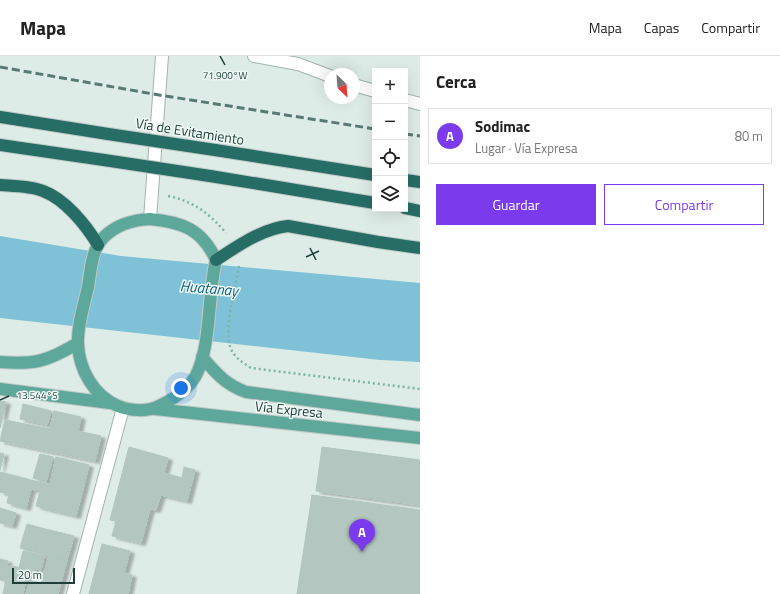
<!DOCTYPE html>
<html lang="es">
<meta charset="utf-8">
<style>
:root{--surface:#fff;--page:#f6f6f6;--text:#222;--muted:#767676;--line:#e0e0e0;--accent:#7c3aed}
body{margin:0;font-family:"Titillium Web",sans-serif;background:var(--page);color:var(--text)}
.controls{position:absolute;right:12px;top:12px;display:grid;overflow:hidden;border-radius:0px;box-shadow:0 4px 16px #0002}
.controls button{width:36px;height:36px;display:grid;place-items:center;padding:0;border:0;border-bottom:1px solid var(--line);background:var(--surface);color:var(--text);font:20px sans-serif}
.compass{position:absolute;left:324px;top:12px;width:36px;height:36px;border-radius:50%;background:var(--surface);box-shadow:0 4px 16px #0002;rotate:155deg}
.scale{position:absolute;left:12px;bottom:10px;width:63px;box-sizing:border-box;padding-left:4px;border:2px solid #1e3e38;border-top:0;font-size:11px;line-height:14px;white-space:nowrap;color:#1e3e38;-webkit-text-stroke:3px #eff8f4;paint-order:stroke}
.you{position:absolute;left:181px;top:332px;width:14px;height:14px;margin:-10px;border:3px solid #fff;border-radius:50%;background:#1a73e8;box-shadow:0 0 0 6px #1a73e833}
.badge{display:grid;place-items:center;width:26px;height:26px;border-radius:50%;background:var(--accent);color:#fff;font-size:13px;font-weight:700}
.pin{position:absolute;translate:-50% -33px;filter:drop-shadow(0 1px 2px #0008)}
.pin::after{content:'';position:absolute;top:21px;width:14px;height:12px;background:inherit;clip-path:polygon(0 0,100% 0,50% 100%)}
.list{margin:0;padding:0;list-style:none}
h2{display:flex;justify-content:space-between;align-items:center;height:52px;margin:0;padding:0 16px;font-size:17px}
h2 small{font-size:13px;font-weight:400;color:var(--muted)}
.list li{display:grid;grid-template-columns:26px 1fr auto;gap:12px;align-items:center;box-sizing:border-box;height:56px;margin:0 8px 8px;padding:0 8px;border:1px solid var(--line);border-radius:0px}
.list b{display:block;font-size:15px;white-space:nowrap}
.list p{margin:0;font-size:13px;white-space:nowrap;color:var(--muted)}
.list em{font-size:13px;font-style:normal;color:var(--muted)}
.actions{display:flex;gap:8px;padding:12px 16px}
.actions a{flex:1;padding:9px 0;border:1px solid var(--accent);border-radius:0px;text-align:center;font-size:14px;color:var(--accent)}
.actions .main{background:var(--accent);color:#fff}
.icon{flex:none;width:22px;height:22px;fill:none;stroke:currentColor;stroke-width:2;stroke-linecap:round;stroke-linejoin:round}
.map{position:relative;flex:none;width:420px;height:538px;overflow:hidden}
header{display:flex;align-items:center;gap:24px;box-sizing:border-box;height:56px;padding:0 20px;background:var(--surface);border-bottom:1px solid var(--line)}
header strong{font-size:19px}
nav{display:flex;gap:22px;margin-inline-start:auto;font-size:14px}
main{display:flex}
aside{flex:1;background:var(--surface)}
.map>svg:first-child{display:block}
.water{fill:#7fc2d8}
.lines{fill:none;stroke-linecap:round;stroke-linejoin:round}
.river{stroke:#7fc2d8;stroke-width:38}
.building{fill:#b3c7c0;stroke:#b0c6bf;filter:url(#shadow)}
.minor-casing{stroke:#a1b4af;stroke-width:14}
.major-casing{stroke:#c0c9c7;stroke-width:14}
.highway-casing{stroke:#c0c9c7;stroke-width:14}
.path{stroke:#7bb3a7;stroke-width:2.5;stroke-dasharray:2 3;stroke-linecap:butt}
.minor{stroke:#fff;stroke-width:12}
.major{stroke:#5da79b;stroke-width:12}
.highway{stroke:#266d65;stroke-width:12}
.rail{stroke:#587a74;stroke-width:3;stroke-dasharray:8 4;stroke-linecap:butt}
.highway-bridge-casing{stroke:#c0c9c7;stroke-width:14;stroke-linecap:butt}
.highway-bridge{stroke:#266d65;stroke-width:12}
.ticks{fill:none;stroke:#1e3e38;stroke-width:1.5}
.labels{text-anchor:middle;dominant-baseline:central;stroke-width:3;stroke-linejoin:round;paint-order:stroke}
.street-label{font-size:14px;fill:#1e3e38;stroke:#eff8f4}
.water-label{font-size:15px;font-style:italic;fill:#116380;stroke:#eff8f4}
.ticks-label{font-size:10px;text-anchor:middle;fill:#1e3e38;stroke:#eff8f4;stroke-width:3;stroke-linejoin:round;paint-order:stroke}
</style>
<header>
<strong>Mapa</strong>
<nav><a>Mapa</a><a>Capas</a><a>Compartir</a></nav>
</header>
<main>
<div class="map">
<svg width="420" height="538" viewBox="0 0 420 538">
<defs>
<filter id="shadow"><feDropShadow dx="4.5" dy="2.5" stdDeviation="1" flood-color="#0004"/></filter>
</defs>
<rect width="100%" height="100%" fill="#deece7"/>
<path class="water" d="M0,180l121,20 299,27v60l-38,-2 -382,-42z"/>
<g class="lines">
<path class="river" d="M0,243l382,42 38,2"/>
</g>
<path class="building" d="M0,345l6,1 -6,26z
M23,348l28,7 -4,14 -27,-6z
M54,355l27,6 -3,14 23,5 -6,25 -95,-20 5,-21 45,9z
M129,391l39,11 -4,15 18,5 2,-11 11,3 -8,31 -26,-6 -5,15 -6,-1 -9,34 -29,-7 4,-15 -6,-1z
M322,391l98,13v45l-104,-14z
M0,397l4,1 -4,16z
M40,398l13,3 -7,25 -13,-4z
M56,401l33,8 -7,28 -32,-8z
M0,416l50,13 -7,23 -7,-2 4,-15 -9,-2 -5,19 -19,-5 2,-9 -9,-2z
M50,429l32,8 -6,23 -33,-8z
M312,439l108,15v84h-123z
M0,452l16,5 -4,13 -12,-3z
M27,468l14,4 -6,24 -15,-4z
M41,472l33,8 -7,24 -32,-8z
M102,488l28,7 -6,22 8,2 -4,19h-39z
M23,495l21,5 -3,14 -6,-1 -1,6 -16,-3z
M49,500l18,4 -9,34h-32l4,-14 11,3z
M0,503l8,2 -3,20 -5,-1z
M9,510l9,1 -1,5 10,2 -4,20h-20z"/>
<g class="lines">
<defs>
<path id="minor" d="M254,0l44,8 32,12
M354,29l21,6
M405,44l15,4
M150,163l12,-163
M73,538l50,-186"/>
<path id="major" d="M150,163c32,3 52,10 66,41 -8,33 -5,80 -18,111 -7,17 -22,27 -39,35 -11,6 -29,5 -41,0 -24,-10 -39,-36 -40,-62 -1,-18 6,-39 10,-57 3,-17 3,-37 16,-50 13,-13 29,-17 46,-18z
M202,301c15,17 23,27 44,35l174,23
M0,306c35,3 48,-1 78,-19
M0,333l110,14
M155,353l265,29"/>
<path id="highway" d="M0,61l108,17
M0,89l104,15
M215,94l160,25
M210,120l165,27
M405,124l15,2
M0,129c13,1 31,1 43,6 22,8 43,34 55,54
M405,152l15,3
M216,204c22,-14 45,-31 72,-34l90,16 42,6"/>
</defs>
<use href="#minor" class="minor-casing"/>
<use href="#major" class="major-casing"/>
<use href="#highway" class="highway-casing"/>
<path class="path" d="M168,140c25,5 42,18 58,37
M239,210c-3,19 -15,62 -9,80 3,11 12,16 21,22l169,21"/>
<use href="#minor" class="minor"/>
<use href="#major" class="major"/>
<use href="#highway" class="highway"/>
<path class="rail" d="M0,11l159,28 216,34
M405,78l15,2"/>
<defs>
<path id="highway-bridge" d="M108,78l107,16
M104,104l106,16"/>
</defs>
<use href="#highway-bridge" class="highway-bridge-casing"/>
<use href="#highway-bridge" class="highway-bridge"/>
</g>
<path class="ticks" d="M220,0l5,9M310,192l6,12M306,201l13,-6M0,344l9,-4"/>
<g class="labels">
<g class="street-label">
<text transform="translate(190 75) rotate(9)">Vía de Evitamiento</text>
<text transform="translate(289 353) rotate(6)">Vía Expresa</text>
</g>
<g class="water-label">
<text transform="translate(209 232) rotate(5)">Huatanay</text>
</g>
</g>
<g class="ticks-label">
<text x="225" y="23">71.900°W</text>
<text x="37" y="343">13.544°S</text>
</g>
</svg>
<div class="controls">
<button>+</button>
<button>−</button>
<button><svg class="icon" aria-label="locate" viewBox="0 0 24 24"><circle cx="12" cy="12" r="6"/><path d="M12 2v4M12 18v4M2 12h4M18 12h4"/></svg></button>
<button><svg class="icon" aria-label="layers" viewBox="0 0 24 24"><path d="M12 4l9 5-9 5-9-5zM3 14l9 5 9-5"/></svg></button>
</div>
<svg class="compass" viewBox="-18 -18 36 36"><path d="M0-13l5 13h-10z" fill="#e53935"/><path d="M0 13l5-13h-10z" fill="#767676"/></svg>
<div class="scale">20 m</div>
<div class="you"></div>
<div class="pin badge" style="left:362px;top:496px">A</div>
</div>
<aside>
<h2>Cerca<small></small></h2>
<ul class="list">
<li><span class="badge">A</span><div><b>Sodimac</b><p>Lugar · Vía Expresa</p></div><em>80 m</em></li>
</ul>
<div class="actions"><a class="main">Guardar</a><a>Compartir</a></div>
</aside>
</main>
